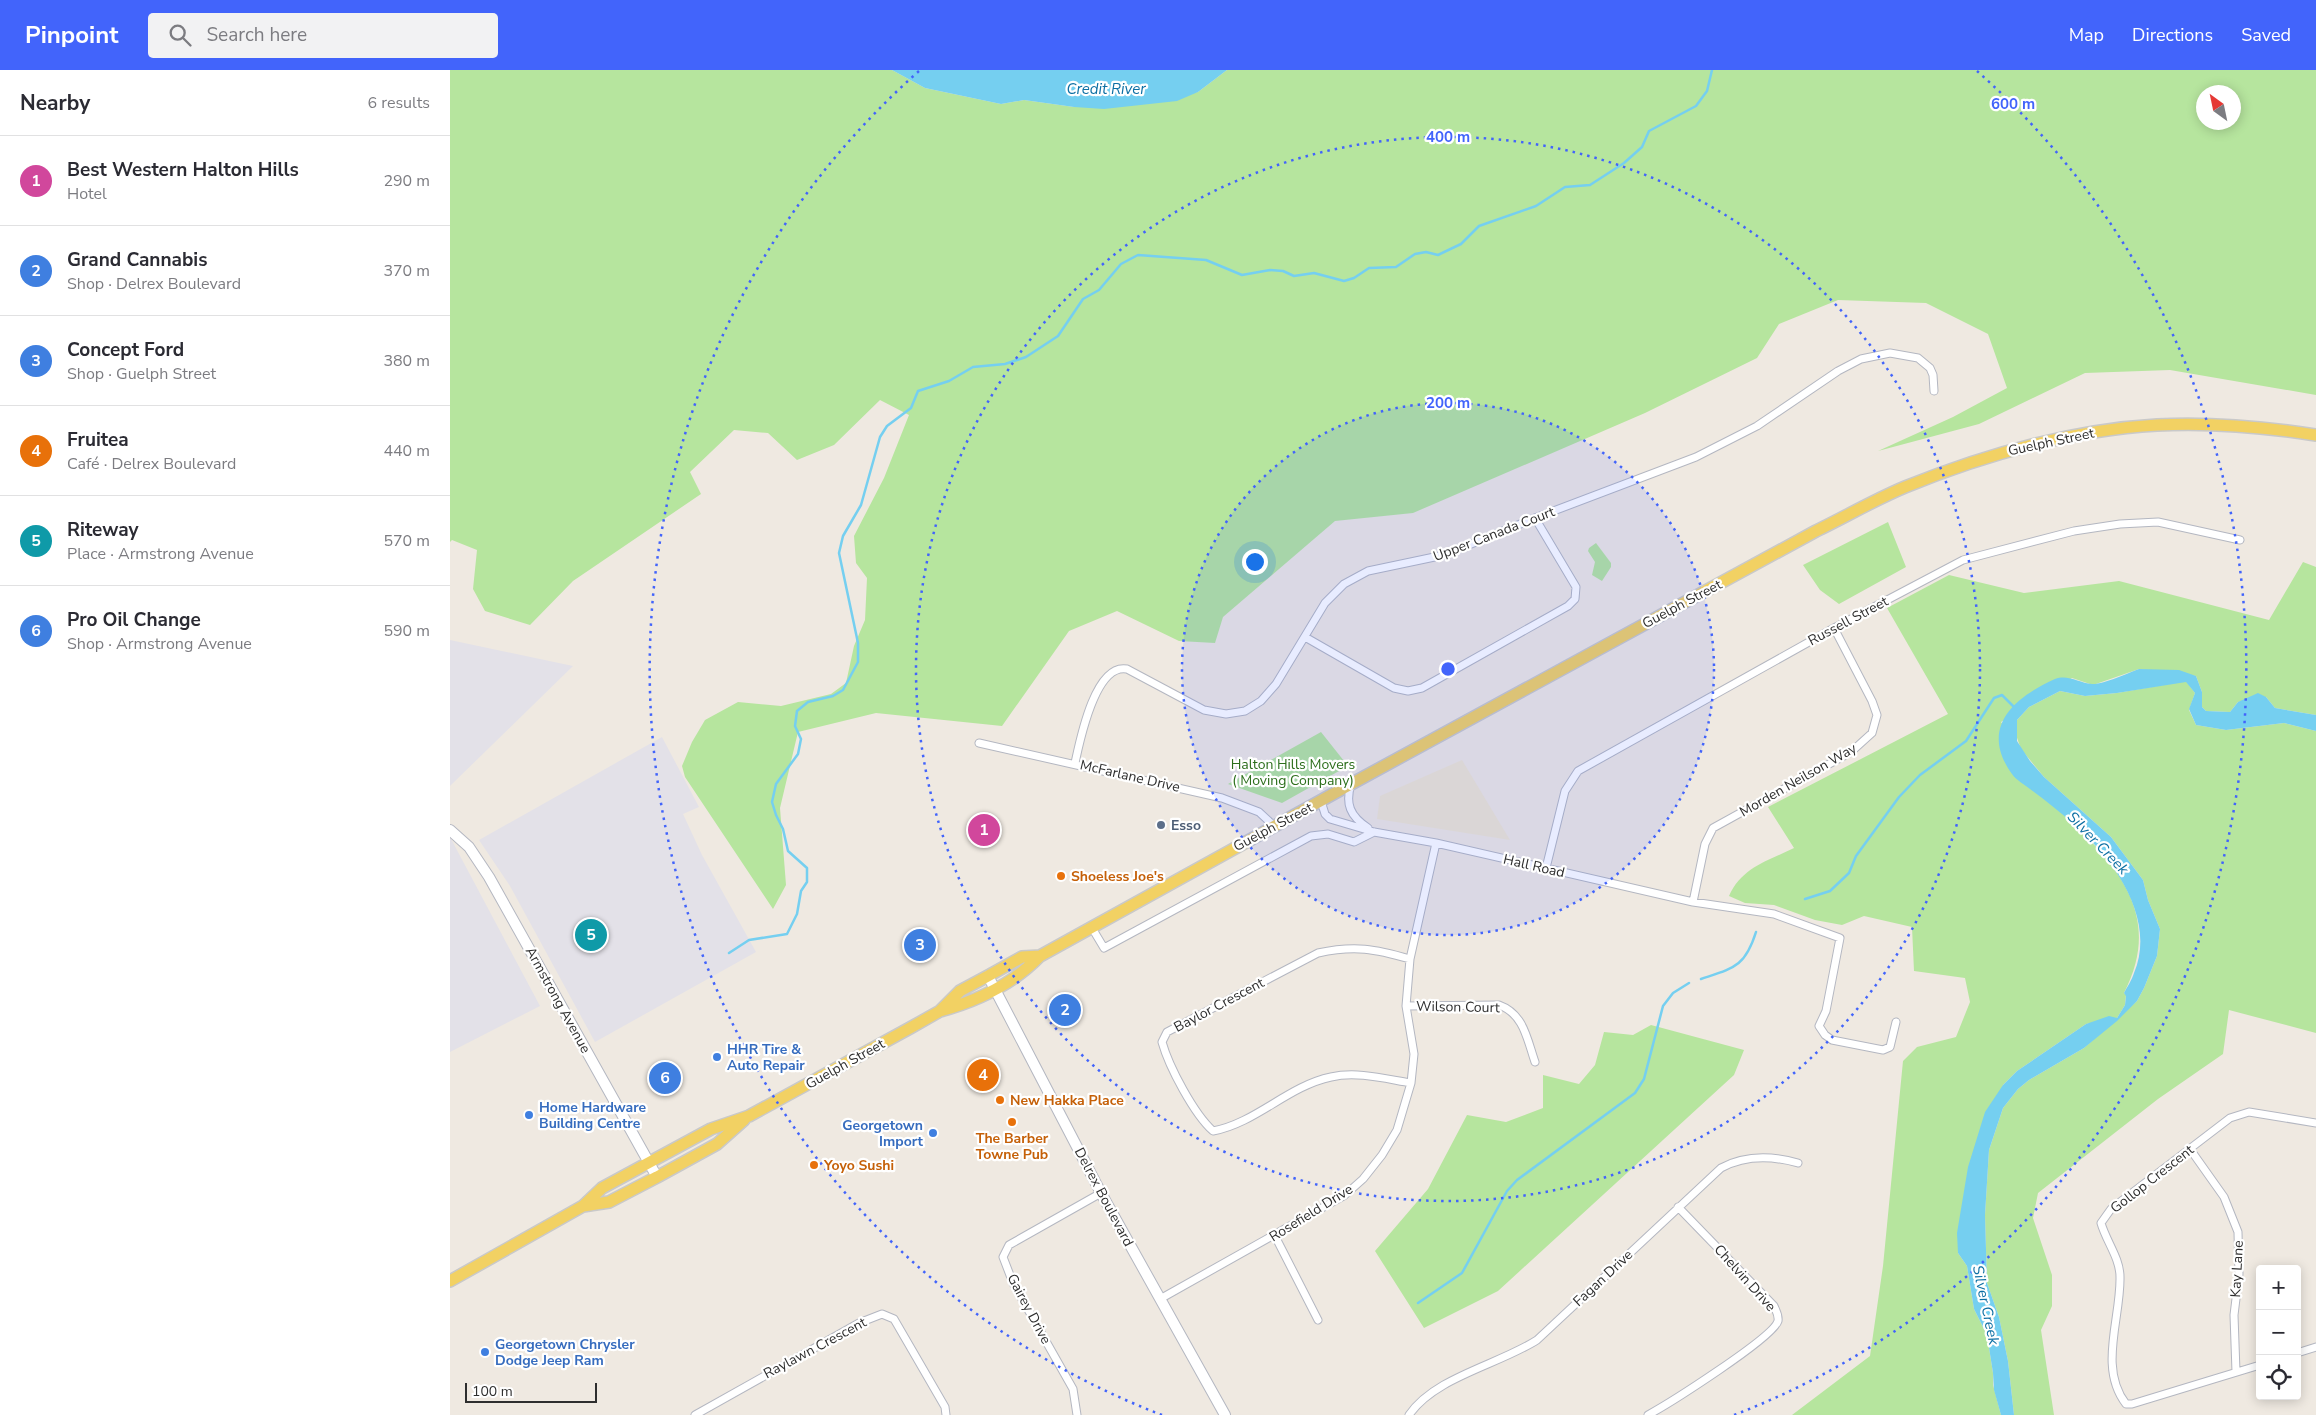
<!DOCTYPE html>
<meta charset="utf-8">
<style>
:root{--surface:#fff;--page:#f2f2f3;--text:#2b2b33;--muted:#7c7c81;--line:#e1e1e2;--accent:#4264fb}
body{margin:0;font-family:"Nunito Sans",sans-serif;background:var(--page);color:var(--text)}
.controls{position:absolute;right:15px;bottom:15px;display:grid;overflow:hidden;border-radius:5px;box-shadow:0 2px 12px #0003}
.controls button{width:45px;height:45px;display:grid;place-items:center;padding:0;border:0;border-bottom:1px solid var(--line);background:var(--surface);color:var(--text);font:25px sans-serif}
.compass{position:absolute;left:1746px;top:15px;width:45px;height:45px;border-radius:50%;background:var(--surface);box-shadow:0 2px 12px #0003;rotate:327deg}
.scale{position:absolute;left:15px;bottom:12px;width:132px;box-sizing:border-box;padding-left:5px;border:2px solid #2e2e2e;border-top:0;font-size:14px;line-height:18px;white-space:nowrap;color:#2e2e2e;-webkit-text-stroke:4px #fff;paint-order:stroke}
.you{position:absolute;left:804px;top:491px;width:18px;height:18px;margin:-12px;border:4px solid #fff;border-radius:50%;background:#1a73e8;box-shadow:0 0 0 8px #1a73e833}
.badge{display:grid;place-items:center;width:32px;height:32px;border-radius:50%;background:var(--accent);color:#fff;font-size:16px;font-weight:700}
.pin{position:absolute;translate:-50% -50%;border:2px solid #fff;box-shadow:0 1px 5px #0006}
.list{margin:0;padding:0;list-style:none}
h2{display:flex;justify-content:space-between;align-items:center;height:65px;margin:0;padding:0 20px;font-size:21px}
h2 small{font-size:16px;font-weight:400;color:var(--muted)}
.list li{display:grid;grid-template-columns:32px 1fr auto;gap:15px;align-items:center;box-sizing:border-box;height:90px;padding:0 20px;border-top:1px solid var(--line)}
.list b{display:block;font-size:19px;white-space:nowrap}
.list p{margin:0;font-size:16px;white-space:nowrap;color:var(--muted)}
.list em{font-size:16px;font-style:normal;color:var(--muted)}
.icon{flex:none;width:28px;height:28px;fill:none;stroke:currentColor;stroke-width:2;stroke-linecap:round;stroke-linejoin:round}
.map{position:relative;flex:none;width:1866px;height:1345px;overflow:hidden}
header{display:flex;align-items:center;gap:30px;box-sizing:border-box;height:70px;padding:0 25px;background:var(--accent);color:#fff}
header strong{font-size:24px}
nav{display:flex;gap:28px;margin-inline-start:auto;font-size:18px}
.search{width:350px;height:45px;background:var(--page);display:flex;align-items:center;gap:12px;box-sizing:border-box;padding:0 18px;border-radius:5px;color:var(--muted);font-size:19px}
main{display:flex}
aside{flex:1;background:var(--surface)}
.map>svg:first-child{display:block}
.industrial{fill:#e3e1e8}
.education{fill:#f0e6d1}
.green{fill:#b6e59e;fill-rule:evenodd}
.water{fill:#75cff0}
.lines{fill:none;stroke-linecap:round;stroke-linejoin:round}
.stream{stroke:#75cff0;stroke-width:2.5}
.street-casing{stroke:#b4b7c1;stroke-width:9}
.secondary-casing{stroke:#b4b7c1;stroke-width:12}
.primary-casing{stroke:#c9c9c9;stroke-width:14}
.street{stroke:#fff;stroke-width:7}
.secondary{stroke:#fff;stroke-width:10}
.primary{stroke:#f2d163;stroke-width:11}
.ring{fill:none;stroke:#4264fb;stroke-width:2.5;stroke-dasharray:2.5 5}
.service-dot{fill:#5c6f8a;stroke:#fff;stroke-width:2}
.food-dot{fill:#e8710a;stroke:#fff;stroke-width:2}
.shop-dot{fill:#3f7fe0;stroke:#fff;stroke-width:2}
.labels{text-anchor:middle;dominant-baseline:central;stroke-width:4.5;stroke-linejoin:round;paint-order:stroke}
.street-label{font-size:14px;fill:#2e2e2e;stroke:#fff}
.park-label{font-size:14px;fill:#2c6e1b;stroke:#fff}
.service-label{font-size:14px;font-weight:bold;fill:#4e5e75;stroke:#fff;text-anchor:start}
.food-label{font-size:14px;font-weight:bold;fill:#c56008;stroke:#fff;text-anchor:start}
.shop-label{font-size:14px;font-weight:bold;fill:#366cbe;stroke:#fff;text-anchor:start}
.water-label{font-size:15px;font-style:italic;fill:#0d6fa3;stroke:#fff}
.centre{fill:#4264fb;stroke:#fff;stroke-width:2.5}
.ring-label{font-size:15px;text-anchor:middle;font-weight:bold;fill:#4264fb;stroke:#fff;stroke-width:4.5;stroke-linejoin:round;paint-order:stroke}
</style>
<header>
<strong>Pinpoint</strong>
<div class="search"><svg class="icon" aria-label="search" viewBox="0 0 24 24"><circle cx="10" cy="10" r="6"/><path d="M15 15l6 6"/></svg>Search here</div>
<nav><a>Map</a><a>Directions</a><a>Saved</a></nav>
</header>
<main>
<aside>
<h2>Nearby<small>6 results</small></h2>
<ul class="list">
<li><span class="badge" style="background:#d1479c">1</span><div><b>Best Western Halton Hills</b><p>Hotel</p></div><em>290 m</em></li>
<li><span class="badge" style="background:#3f7fe0">2</span><div><b>Grand Cannabis</b><p>Shop · Delrex Boulevard</p></div><em>370 m</em></li>
<li><span class="badge" style="background:#3f7fe0">3</span><div><b>Concept Ford</b><p>Shop · Guelph Street</p></div><em>380 m</em></li>
<li><span class="badge" style="background:#e8710a">4</span><div><b>Fruitea</b><p>Café · Delrex Boulevard</p></div><em>440 m</em></li>
<li><span class="badge" style="background:#0f9aa8">5</span><div><b>Riteway</b><p>Place · Armstrong Avenue</p></div><em>570 m</em></li>
<li><span class="badge" style="background:#3f7fe0">6</span><div><b>Pro Oil Change</b><p>Shop · Armstrong Avenue</p></div><em>590 m</em></li>
</ul>
</aside>
<div class="map">
<svg width="1866" height="1345" viewBox="0 0 1866 1345">
<rect width="100%" height="100%" fill="#efe9e1"/>
<path class="industrial" d="M0,570l123,26 -123,120z
M212,667l37,70 -16,7 19,41 54,97 -161,90 -85,-156 -31,-46z
M0,767l90,169 -90,46z"/>
<path class="education" d="M1012,690l48,80 -133,-21 3,-23z"/>
<path class="green" d="M0,0h442l33,18 76,16 23,-4 50,7 124,-15 29,-22h1089v325l-146,-25 -85,3 -106,51 -101,27 75,-34 54,-29 -19,-54 -62,-31 -88,-3 -59,24 -22,34 -112,55 -232,100 -78,8 -112,96 -8,26 -36,-2 -62,-30 -48,20 -67,95 -126,-13 -78,19 -18,76 6,77 -13,24 -88,-132 -3,-11 10,-24 13,-22 33,-18 43,4 50,-12 15,-11 8,-37 11,-26 2,-42 -11,-15 -2,-27 30,-58 25,-63 -29,-15 -46,45 -37,15 -29,-27 -34,-3 -44,42 11,22 -128,87 -43,44 -45,-14 -12,-22 4,-39 -25,-10 -2,2zM1754,22h30v30h-30z
M1438,452l18,45 -67,37 -19,-14 -17,-25z
M1146,473l15,20v4l-9,14 -10,-6 3,-13 -7,-11 1,-3z
M1853,492l13,5v148l-41,-7 -9,-11 -28,5 -8,10 -24,-1 -4,-4v-15l-6,-16 -57,-7 -46,16 -21,-7 -71,44c24,33 47,69 73,102 9,11 22,21 31,33 36,44 45,85 19,136l2,2 -1,10 -8,13 -31,6 -69,47 -14,14 -45,168 9,13 7,43 13,26 6,38v12l8,30h-209l78,-59 13,-90 20,-205 14,-14 39,-10 14,-35 -5,-24 -51,-7 -2,-44 -48,-11 -22,9 -27,-5 -41,-15 -29,-2 -16,-7c13,-29 39,-35 65,-48l-26,-41 180,-93 -61,-106 62,-33 75,18 95,-12 150,39z
M1736,611l9,12 -6,17 7,15 30,5 58,-7 32,8v302l-87,-23 -6,44 -65,45 -120,94 -5,25 19,57v31l-11,24 13,85h-40l-6,-54 -9,-44 -12,-34 -2,-68 4,-65 14,-42 15,-19 11,-9 55,-32 53,-47 7,-13 13,-32 3,-27 -12,-29 -5,-20 -32,-43 -67,-60 -23,-28 -5,-14 1,-15 12,-13 31,-16 25,5 32,-3z
M871,662l27,34 -66,37 -54,-19z
M1201,955l93,25 -10,25 -236,216 -74,37 -49,-77 53,-62 39,-74 39,7 37,-14v-33l36,9 16,-19 9,-33 29,3z"/>
<path class="water" d="M442,0h335l-29,22 -21,9 -73,8 -30,-2 -50,-7 -23,4 -76,-16z
M1689,599l40,1 17,6 6,16v15l4,4 24,1 8,-10 20,-9 8,4 9,11 41,7v16l-32,-8 -58,7 -30,-5 -7,-16 6,-16 -9,-11 -69,11 -32,3 -25,-5 -31,16 -12,13v21l13,20 14,16 67,60 32,43 5,20 12,29 -3,27 -13,32 -7,13 -20,20 -33,27 -55,32 -11,9 -15,19 -14,42 -4,65 2,68 12,34 9,44 6,54h-13l-7,-25 -1,-17 -6,-38 -13,-26 -7,-43 -9,-13 -1,-20 11,-66 17,-55 18,-27 14,-14 69,-47 23,-8 8,2 8,-13 1,-9 -2,-3c3,-6 8,-13 10,-20 23,-55 -21,-114 -60,-149 -14,-12 -29,-24 -44,-35 -6,-5 -14,-9 -18,-15 -33,-46 1,-76 43,-95 13,-5 24,4 37,5 10,1 36,-11 47,-15z"/>
<g class="lines">
<path class="stream" d="M1355,829l25,-8 19,-18 7,-17 43,-59 21,-22 46,-34 28,-43 8,-3 14,14
M279,883l20,-13 38,-6 10,-20 4,-23 6,-9v-14l-19,-17 -5,-22 -7,-14 -4,-13 4,-18 22,-30 3,-15 -6,-13 2,-15 11,-9 25,-6 10,-6 15,-28v-19l-19,-90 4,-17 18,-31 19,-68 7,-11 24,-18 7,-17 31,-10 24,-14 32,-3 21,-7 32,-21 25,-37 16,-9 22,-26 17,-9 68,5 36,15 28,-5 13,1 11,5 20,-3 30,8 10,-3 15,-10 27,-1 19,-13 11,-2 12,3 23,-11 18,-18 57,-20 29,-19 25,-2 34,-22 18,-16 7,-16 47,-25 11,-15 5,-21
M1251,909c33,-11 44,-12 55,-47
M968,1233l44,-30 45,-82 10,-11 118,-87 9,-14 19,-73 10,-13 16,-10"/>
<defs>
<path id="street" d="M855,567l89,51 14,3 14,-3 146,-82 7,-7 1,-12 -41,-69
M529,673l243,55 37,14 15,14
M625,693c5,-23 20,-100 52,-94l77,41 22,4 19,-3 16,-10 15,-17 49,-81 19,-19 24,-13 76,-16 91,-37 161,-61 61,-31 81,-55 23,-12 29,-6 28,5 12,10 3,7 1,16
M901,714c-6,20 -1,32 17,44
M871,731l4,13 5,5 44,13 62,11 257,59 81,12 66,24 -14,73 -7,15 6,9 7,5 51,10 7,-3 6,-25
M1096,798l19,-77 13,-20 256,-143 129,-68 111,-29 46,-7 38,-2 82,18
M1243,832l12,-58 8,-16 138,-76 21,-19 5,-18 -5,-14 -38,-73
M642,858l12,20 207,-112 17,-2 26,8 20,-10
M960,889c-35,-10 -55,-14 -92,-6l-151,79 -5,10c7,25 32,72 51,89 43,-8 75,-45 118,-54 26,-6 55,2 80,6
M956,936l93,-1c25,9 28,34 36,57
M1740,1079l34,48 14,35 1,42 -5,41 2,57
M825,1166l43,84
M710,1229l185,-104 18,-16 19,-24 15,-25 14,-47 3,-29 -8,-48 4,-47 26,-116
M1847,1283l19,-6
M1810,1295l-128,39h-6c-28,-36 -5,-86 -6,-127 0,-19 -14,-36 -19,-54l10,-14 119,-91 19,-6 67,11
M245,1345l164,-92 23,-9 12,5 51,88 1,8
M627,1345l-4,-26 -60,-106 -10,-26 6,-12 92,-52
M959,1345c26,-38 89,-50 128,-75l184,-172c24,-13 52,-12 77,-5
M1198,1345c20,-11 125,-77 130,-94 1,-6 -2,-10 -4,-15l-96,-99"/>
<path id="secondary" d="M0,760l19,17 20,30 168,300
M538,906l113,217 124,222"/>
<path id="primary" d="M490,941c37,-10 74,-28 100,-55l311,-172 465,-253c29,-14 58,-31 89,-44 79,-32 166,-57 252,-62 53,-3 107,2 159,10
M133,1136l26,-4 48,-25 60,-33 27,-24
M0,1211l133,-75 19,-18 109,-59 38,-13 161,-88 30,-17 20,-20 28,-15 34,-19 18,-1"/>
</defs>
<use href="#street" class="street-casing"/>
<use href="#secondary" class="secondary-casing"/>
<use href="#primary" class="primary-casing"/>
<use href="#street" class="street"/>
<use href="#secondary" class="secondary"/>
<use href="#primary" class="primary"/>
</g>
<circle cx="998" cy="599" r="266" fill="#4264fb" fill-opacity=".12"/>
<g class="ring">
<circle cx="998" cy="599" r="266"/>
<circle cx="998" cy="599" r="532"/>
<path d="M712 1345A799 799 0 0 1 469 1M1527 1A799 799 0 0 1 1284 1345"/>
</g>
<circle class="service-dot" cx="711" cy="755" r="5"/>
<g class="food-dot">
<circle cx="611" cy="806" r="5"/>
<circle cx="550" cy="1030" r="5"/>
<circle cx="562" cy="1052" r="5"/>
<circle cx="364" cy="1095" r="5"/>
</g>
<g class="shop-dot">
<circle cx="267" cy="987" r="5"/>
<circle cx="79" cy="1045" r="5"/>
<circle cx="483" cy="1063" r="5"/>
<circle cx="35" cy="1282" r="5"/>
</g>
<g class="labels">
<g class="street-label">
<text transform="translate(1601 372) rotate(-12)">Guelph Street</text>
<text transform="translate(1044 464) rotate(-21)">Upper Canada Court</text>
<text transform="translate(1232 534) rotate(-28)">Guelph Street</text>
<text transform="translate(1398 551) rotate(-28)">Russell Street</text>
<text transform="translate(680 706) rotate(13)">McFarlane Drive</text>
<text transform="translate(1348 710) rotate(-30)">Morden Neilson Way</text>
<text transform="translate(823 757) rotate(-28)">Guelph Street</text>
<text transform="translate(1084 796) rotate(13)">Hall Road</text>
<text transform="translate(108 930) rotate(61)">Armstrong Avenue</text>
<text transform="translate(769 935) rotate(-28)">Baylor Crescent</text>
<text transform="translate(1008 937) rotate(1)">Wilson Court</text>
<text transform="translate(395 994) rotate(-29)">Guelph Street</text>
<text transform="translate(1702 1109) rotate(-38)">Gollop Crescent</text>
<text transform="translate(654 1127) rotate(62)">Delrex Boulevard</text>
<text transform="translate(861 1143) rotate(-32)">Rosefield Drive</text>
<text transform="translate(1787 1199) rotate(-87)">Kay Lane</text>
<text transform="translate(1153 1208) rotate(-43)">Fagan Drive</text>
<text transform="translate(1295 1208) rotate(48)">Chelvin Drive</text>
<text transform="translate(579 1239) rotate(62)">Gairey Drive</text>
<text transform="translate(365 1278) rotate(-28)">Raylawn Crescent</text>
</g>
<g class="park-label">
<text x="843" y="694">Halton Hills Movers<tspan x="843" dy="16">( Moving Company)</tspan></text>
</g>
<g class="service-label">
<text x="721" y="755">Esso</text>
</g>
<g class="food-label">
<text x="621" y="806">Shoeless Joe's</text>
<text x="560" y="1030">New Hakka Place</text>
<text x="562" y="1068" text-anchor="middle">The Barber<tspan x="562" dy="16">Towne Pub</tspan></text>
<text x="374" y="1095">Yoyo Sushi</text>
</g>
<g class="shop-label">
<text x="277" y="979">HHR Tire &amp;<tspan x="277" dy="16">Auto Repair</tspan></text>
<text x="89" y="1037">Home Hardware<tspan x="89" dy="16">Building Centre</tspan></text>
<text x="473" y="1055" text-anchor="end">Georgetown<tspan x="473" dy="16">Import</tspan></text>
<text x="45" y="1274">Georgetown Chrysler<tspan x="45" dy="16">Dodge Jeep Ram</tspan></text>
</g>
<g class="water-label">
<text x="656" y="19">Credit River</text>
<text transform="translate(1648 773) rotate(46)">Silver Creek</text>
<text transform="translate(1536 1235) rotate(78)">Silver Creek</text>
</g>
</g>
<circle cx="998" cy="599" r="8" class="centre"/>
<g class="ring-label">
<text x="1563" y="39">600 m</text>
<text x="998" y="72">400 m</text>
<text x="998" y="338">200 m</text>
</g>
</svg>
<div class="controls">
<button>+</button>
<button>−</button>
<button><svg class="icon" aria-label="locate" viewBox="0 0 24 24"><circle cx="12" cy="12" r="6"/><path d="M12 2v4M12 18v4M2 12h4M18 12h4"/></svg></button>
</div>
<svg class="compass" viewBox="-18 -18 36 36"><path d="M0-13l5 13h-10z" fill="#e53935"/><path d="M0 13l5-13h-10z" fill="#7c7c81"/></svg>
<div class="scale">100 m</div>
<div class="you"></div>
<div class="pin badge" style="left:534px;top:760px;background:#d1479c">1</div>
<div class="pin badge" style="left:615px;top:940px;background:#3f7fe0">2</div>
<div class="pin badge" style="left:470px;top:875px;background:#3f7fe0">3</div>
<div class="pin badge" style="left:533px;top:1005px;background:#e8710a">4</div>
<div class="pin badge" style="left:141px;top:865px;background:#0f9aa8">5</div>
<div class="pin badge" style="left:215px;top:1008px;background:#3f7fe0">6</div>
</div>
</main>
